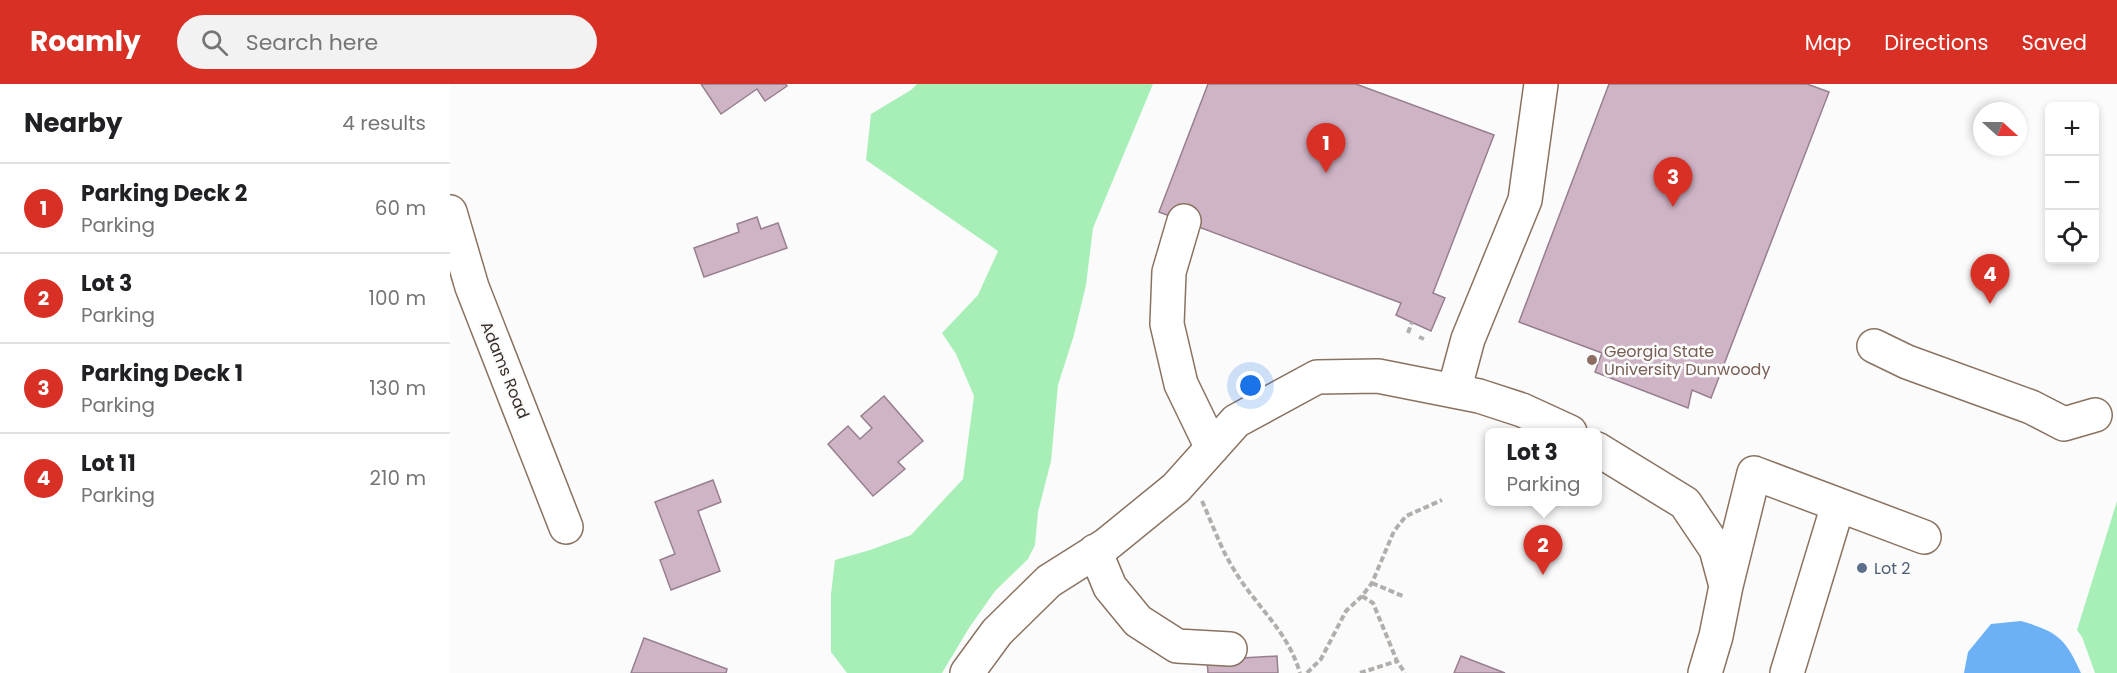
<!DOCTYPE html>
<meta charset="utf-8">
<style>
:root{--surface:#fff;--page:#f2f2f2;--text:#202124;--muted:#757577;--line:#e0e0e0;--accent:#d93025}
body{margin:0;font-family:Poppins,sans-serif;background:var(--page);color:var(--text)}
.controls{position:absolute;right:18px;top:18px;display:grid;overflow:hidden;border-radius:9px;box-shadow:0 3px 9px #0003}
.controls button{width:54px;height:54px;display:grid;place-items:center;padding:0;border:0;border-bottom:2px solid var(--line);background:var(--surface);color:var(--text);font:30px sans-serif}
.compass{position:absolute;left:1523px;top:18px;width:54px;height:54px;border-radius:50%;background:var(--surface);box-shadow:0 3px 9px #0003;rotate:111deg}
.you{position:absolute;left:801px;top:302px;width:21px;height:21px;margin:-15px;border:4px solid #fff;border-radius:50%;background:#1a73e8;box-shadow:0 0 0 9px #1a73e833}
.badge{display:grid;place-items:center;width:39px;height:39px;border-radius:50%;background:var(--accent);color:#fff;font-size:20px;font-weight:700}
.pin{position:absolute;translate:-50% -50px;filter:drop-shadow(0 2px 3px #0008)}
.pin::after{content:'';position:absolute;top:32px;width:21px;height:18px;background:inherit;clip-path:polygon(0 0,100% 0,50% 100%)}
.popup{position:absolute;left:1035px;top:344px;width:117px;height:78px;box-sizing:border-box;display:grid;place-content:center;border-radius:9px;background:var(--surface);filter:drop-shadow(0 2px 4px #0005);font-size:20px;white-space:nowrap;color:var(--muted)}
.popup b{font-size:22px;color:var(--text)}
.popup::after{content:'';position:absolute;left:50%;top:100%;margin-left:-12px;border:12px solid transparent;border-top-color:var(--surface)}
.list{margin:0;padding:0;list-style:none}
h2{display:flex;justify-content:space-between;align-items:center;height:78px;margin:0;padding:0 24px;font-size:26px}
h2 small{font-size:20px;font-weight:400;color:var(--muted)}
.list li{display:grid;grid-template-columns:39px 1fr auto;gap:18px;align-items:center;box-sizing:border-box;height:90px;padding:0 24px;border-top:2px solid var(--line)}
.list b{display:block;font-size:22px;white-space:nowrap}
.list p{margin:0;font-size:20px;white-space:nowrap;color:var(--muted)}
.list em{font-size:20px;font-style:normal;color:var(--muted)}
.icon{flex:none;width:33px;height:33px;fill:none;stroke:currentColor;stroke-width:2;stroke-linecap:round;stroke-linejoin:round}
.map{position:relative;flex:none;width:1667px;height:589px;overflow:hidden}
header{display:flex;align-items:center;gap:36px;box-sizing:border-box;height:84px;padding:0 30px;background:var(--accent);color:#fff}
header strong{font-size:28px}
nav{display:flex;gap:33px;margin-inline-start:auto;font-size:21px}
.search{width:420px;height:54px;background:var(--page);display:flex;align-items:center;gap:15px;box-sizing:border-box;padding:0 21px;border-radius:33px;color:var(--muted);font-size:22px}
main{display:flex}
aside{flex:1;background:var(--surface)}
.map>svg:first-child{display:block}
.green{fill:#a8efb7}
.water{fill:#6cb1f6}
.building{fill:#cfb4c6;stroke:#987f90;stroke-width:1.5}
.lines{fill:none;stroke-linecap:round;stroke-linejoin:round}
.minor-casing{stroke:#8a7261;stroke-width:36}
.path{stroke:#b2aeab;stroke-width:4;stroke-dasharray:6 3;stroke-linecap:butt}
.minor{stroke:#fff;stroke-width:33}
.education-dot{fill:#8d6e63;stroke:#fbfbfb;stroke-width:2}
.service-dot{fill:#5c6f8a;stroke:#fbfbfb;stroke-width:2}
.labels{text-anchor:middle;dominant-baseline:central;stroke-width:5;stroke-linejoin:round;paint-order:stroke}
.education-label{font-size:16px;fill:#785e54;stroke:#fbfbfb;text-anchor:start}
.street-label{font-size:16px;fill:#3b3029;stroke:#fbfbfb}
.service-label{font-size:16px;fill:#4e5e75;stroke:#fbfbfb;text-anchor:start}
</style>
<header>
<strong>Roamly</strong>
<div class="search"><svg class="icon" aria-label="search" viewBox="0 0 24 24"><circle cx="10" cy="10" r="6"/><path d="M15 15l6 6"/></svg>Search here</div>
<nav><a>Map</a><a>Directions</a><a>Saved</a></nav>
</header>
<main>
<aside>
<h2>Nearby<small>4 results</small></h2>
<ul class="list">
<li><span class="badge">1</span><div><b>Parking Deck 2</b><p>Parking</p></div><em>60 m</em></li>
<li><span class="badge">2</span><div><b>Lot 3</b><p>Parking</p></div><em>100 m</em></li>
<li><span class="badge">3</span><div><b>Parking Deck 1</b><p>Parking</p></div><em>130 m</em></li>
<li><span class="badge">4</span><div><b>Lot 11</b><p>Parking</p></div><em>210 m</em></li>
</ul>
</aside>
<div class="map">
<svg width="1667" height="589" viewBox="0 0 1667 589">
<rect width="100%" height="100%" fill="#fbfbfb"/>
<path class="green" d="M467,0h236l-60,144 -7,57 -12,50 -16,50 -7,76 -13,51 -3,33 -7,14 -33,32 -26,37 -27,45h-95l-16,-21v-58l4,-34 35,-10 41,-15 52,-56 11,-83 -18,-42 -14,-21 36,-38 20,-44 -132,-91 5,-46 40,-24z
M1667,417v172h-22l-13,-36 -5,-7z"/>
<path class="water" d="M1571,537c37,11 44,17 60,52h-117l4,-21 23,-28z"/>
<path class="building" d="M251,0h85l1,2 -22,15 -8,-12 -36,25z
M758,0h148l138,51 -61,158 12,5 -14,33 -35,-16 5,-12 -242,-91z
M1159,0h198l22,8 -118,306 -19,-8 -4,18 -93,-36 7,-19 -83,-31z
M307,133l4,12 17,-6 9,25 -83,29 -10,-29 45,-16 -2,-8z
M434,312l39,45 -25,21 7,7 -32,27 -45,-52 20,-18 12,13 12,-11 -11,-12z
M263,396l8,22 -23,9 22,60 -49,19 -11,-30 15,-6 -20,-52z
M194,554l83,31 -1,4h-95z
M827,572l1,17h-70l-1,-13z
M1011,572l44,17h-51z"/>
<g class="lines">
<defs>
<path id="minor" d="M0,128l22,75 94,240
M734,137l-15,51 -2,52 14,60 31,64
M1424,262l33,16 124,45 33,17 31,-9
M1004,307l14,-52 57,-139 16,-116
M1147,365l88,54 31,46 10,37
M645,467l15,36 28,34 39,25 53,3
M517,589l30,-41 52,-51 57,-36 70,-57 60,-67 81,-44 61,-1 101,20 43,14 48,22
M1255,589l11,-37 10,-50 28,-113 170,64
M1337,589l51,-168"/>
</defs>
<use href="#minor" class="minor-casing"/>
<path class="path" d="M958,249l4,-11
M969,253l5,2
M752,417c10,22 18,46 31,67 22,38 54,61 67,105
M922,499l33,14
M912,512l11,7 24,58 8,12
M857,589l14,-14 25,-48 16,-15 10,-13 22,-52 12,-15 36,-16
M910,589l37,-12"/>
<use href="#minor" class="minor"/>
</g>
<circle class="education-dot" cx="1142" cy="276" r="6"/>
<circle class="service-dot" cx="1412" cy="484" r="6"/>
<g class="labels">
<g class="education-label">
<text x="1154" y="267">Georgia State<tspan x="1154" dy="18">University Dunwoody</tspan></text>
</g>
<g class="street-label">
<text transform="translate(55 286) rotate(68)">Adams Road</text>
</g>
<g class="service-label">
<text x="1424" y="484">Lot 2</text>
</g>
</g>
</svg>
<div class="controls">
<button>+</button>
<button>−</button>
<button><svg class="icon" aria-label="locate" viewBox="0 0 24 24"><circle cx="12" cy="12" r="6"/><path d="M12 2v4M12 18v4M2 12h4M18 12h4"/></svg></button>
</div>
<svg class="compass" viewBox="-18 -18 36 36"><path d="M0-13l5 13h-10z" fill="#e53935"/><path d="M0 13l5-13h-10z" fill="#757577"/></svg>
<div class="you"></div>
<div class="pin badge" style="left:876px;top:89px">1</div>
<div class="pin badge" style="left:1093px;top:491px">2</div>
<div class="popup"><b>Lot 3</b>Parking</div>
<div class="pin badge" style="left:1223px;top:123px">3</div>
<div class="pin badge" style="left:1540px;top:220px">4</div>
</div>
</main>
